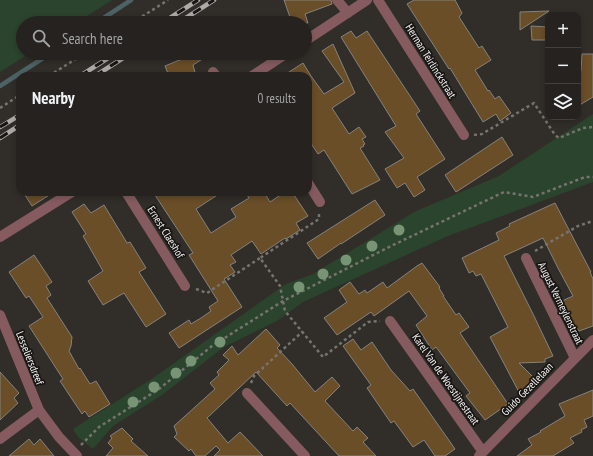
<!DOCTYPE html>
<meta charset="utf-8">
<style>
:root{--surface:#25221f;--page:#2d2a28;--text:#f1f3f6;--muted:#a3a4a4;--line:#423f3d}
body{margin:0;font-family:"PT Sans Narrow",sans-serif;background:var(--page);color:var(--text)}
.controls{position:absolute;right:12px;top:12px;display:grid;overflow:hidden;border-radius:8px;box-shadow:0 2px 6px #0003}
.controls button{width:36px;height:36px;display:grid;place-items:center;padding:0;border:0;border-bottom:1px solid var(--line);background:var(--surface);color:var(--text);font:20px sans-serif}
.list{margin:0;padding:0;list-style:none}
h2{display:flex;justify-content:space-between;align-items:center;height:52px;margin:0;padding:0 16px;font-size:17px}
h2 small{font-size:13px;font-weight:400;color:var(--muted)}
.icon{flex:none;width:22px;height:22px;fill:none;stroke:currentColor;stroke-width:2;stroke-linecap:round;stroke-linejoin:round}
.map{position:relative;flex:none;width:593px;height:456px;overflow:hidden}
.search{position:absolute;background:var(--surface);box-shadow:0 2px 6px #0003;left:16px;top:16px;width:296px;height:44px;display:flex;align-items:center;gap:10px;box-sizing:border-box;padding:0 14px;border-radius:22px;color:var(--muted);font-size:15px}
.panel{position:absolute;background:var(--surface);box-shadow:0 2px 6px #0003;left:16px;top:72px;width:296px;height:124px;border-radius:12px}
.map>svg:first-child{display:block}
.green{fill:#2b442d}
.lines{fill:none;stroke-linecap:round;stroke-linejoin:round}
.stream{stroke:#4c6265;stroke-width:4.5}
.building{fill:#694e28;stroke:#86827d}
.path{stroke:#777470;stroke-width:2.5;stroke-dasharray:3 3;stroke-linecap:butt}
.minor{stroke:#865b5f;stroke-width:10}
.rail-casing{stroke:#adaaa7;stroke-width:4.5}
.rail{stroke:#171614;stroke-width:3;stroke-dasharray:9;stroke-linecap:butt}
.tree{fill:#779575}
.labels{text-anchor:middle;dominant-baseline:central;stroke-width:3.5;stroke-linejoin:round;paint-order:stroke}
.street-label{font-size:11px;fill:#f7f4f2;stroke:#171614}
</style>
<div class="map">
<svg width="593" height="456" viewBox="0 0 593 456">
<rect width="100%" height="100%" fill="#312e29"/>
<path class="green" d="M0,0h112l-36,23h-53v30h7l-30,19z
M593,114v68l-145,54 -145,66 -26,19 -53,26 -62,48 -49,31 -20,23 -15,-12 -5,-8 80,-51 133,-94 27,-10 103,-63 83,-35z"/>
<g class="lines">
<path class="stream" d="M96,23l35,-23
M0,86l51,-33"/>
</g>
<path class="building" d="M284,0h47l1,4 -27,10 3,9h-16z
M414,0h41l7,13 -3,4 20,31 3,-2 9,14 -16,10 13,21 1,-1 6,9 4,-3 12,17 -11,8 -4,-7 -13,8 -33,-54 -1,1 -42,-65z
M549,11l-29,19v-18z
M531,26l17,1v13h-16z
M351,31l5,7 11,-7 53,80 -4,3 29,45 -28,18 8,13 -11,7 -9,-14 -8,5 -12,-19 19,-11 -19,-26 11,-6 -55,-89z
M333,44l22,49 -23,15 17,26 10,-7 7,10 -4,2 3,5 -2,1 1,1 -4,2 20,32 -28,14 -28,-44 -6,4 -10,-15v-63h-25l20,-13 8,13 13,18 20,-12 -22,-31z
M187,53h25l-19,12 3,11h-27l-4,-10 17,-7v-2z
M582,54h11v43l-15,9v-35h3z
M502,137l11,18 -57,37 -11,-17z
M23,192h31l-22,14z
M153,192h69l-26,17 15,24 25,-16 -5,-8 18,-11 -4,-6h19l6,10 15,-10h7l16,24 -12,7 4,7 -14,9 -1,-1 -24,16 -9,-13 -21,14 5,7 -6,3 5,7 -11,7 18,28 -63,41 -10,-15 20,-13 2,4 10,-6 10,-7 -2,-4 9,-6 -29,-46 4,-2z
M375,200l10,15 -44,29v-1l-23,16 -11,-16z
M555,203l36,69h-1l3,7v47l-14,5 -6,-8 -4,-9 -1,1 -6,-14 11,-5 -14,-26 -16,-32 -39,18 30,60 19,40 -8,3v3l-26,1 19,19 -8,8 -9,6 -31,-59 18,-10 -27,-53 -5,2 -3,-5 -4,2 -7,-15 37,-18 -3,-7 14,-7 -1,-2z
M84,204l7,9 13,-8 23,38 3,-1 16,26 -7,4 27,42 -20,13 -22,-34 -21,12 -15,-24 15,-10 -20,-35 3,-2 -14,-22z
M34,255l18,27 -6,4 5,9 -4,3 25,39 -1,9 -2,5 10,18 1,-1 10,16 6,-3 14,23 -21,13 -4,-6 -3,3 -22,-33 3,-2 -34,-53 14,-9 -14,-21 -3,2 -17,-26z
M422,263l18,24 -1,1 5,8h-1l13,19 3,-2 10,14 -9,6 48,71 -23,16 -19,-24 4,-3 -34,-46 -4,3 -16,-25 11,-9 -18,-25 -35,25 -3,-4 -34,23 -13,-17 23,-16 -8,-12 11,-8 9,12 6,-4 2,3 16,-11 4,6 30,-22z
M266,329l14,16 -3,3 15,16 23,28 17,-15 8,9 -15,15 28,30 4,-4 11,11 -5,4 13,14h-37l-49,-53 -3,3 -31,-34 -49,46 21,25 12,-11 23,24h-49l6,-6 -4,-4 -11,10h-9l-5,-7 -2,2 -15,-14 3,-3 -3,-8 41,-37 -5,-6 9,-8 -2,-3 12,-12 -6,-5 9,-9 6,9z
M353,339l8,11 11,-8 19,28 19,21 3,-2 42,60 -10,7h-10l-11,-16 -11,7 -19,-26 -3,2 -24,-35 4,-3 -28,-39z
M0,372l19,21 -5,5 4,5 -18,17z
M593,390v26l-9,4 3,7 -6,3 1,2 -12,6 4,5 -21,13h-36l15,-11 -4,-6 13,-7 -1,-1 25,-15 -6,-12z
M122,428l11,11 -2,2 17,15h-42l7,-8 -5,-5 4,-5 -2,-2z
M29,439l5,6 6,-6 14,17h-45z"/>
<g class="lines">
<path class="path" d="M132,23l36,-23
M49,76l36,-23
M0,108l20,-13
M474,135l8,-1 52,-31 21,32 4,3 24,-10 10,-1
M319,214v5l-59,39 20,28 5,25 38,46 45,-35 12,-1
M535,251l43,-25 15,-5
M196,289l11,4 53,-35
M251,383l3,-7 48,-44
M81,445l18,-18 60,-38 53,-43 71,-45 106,-54 115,-55 29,5 52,-20h8"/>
<path class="minor" d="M337,0l11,13
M378,0l86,135
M305,41l62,-41
M213,72l3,4
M252,76l35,-23
M308,183l12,19
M126,192l59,94
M0,237l72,-45
M526,258l49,100
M0,315l39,95 20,27 18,19
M390,321l93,131
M247,393l58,63
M0,439l39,-29
M479,456l114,-116"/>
<defs>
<path id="rail" d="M162,23l36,-23
M178,23l36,-23
M80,76l36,-23
M95,76l36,-23
M0,127l20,-12
M0,138l20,-13"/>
</defs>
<use href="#rail" class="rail-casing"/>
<use href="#rail" class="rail"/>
</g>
<g class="tree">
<circle cx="399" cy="230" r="5.5"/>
<circle cx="372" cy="246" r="5.5"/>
<circle cx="346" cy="260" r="5.5"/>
<circle cx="323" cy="274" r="5.5"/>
<circle cx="299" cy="287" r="5.5"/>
<circle cx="220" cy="342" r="5.5"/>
<circle cx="191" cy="361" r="5.5"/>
<circle cx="176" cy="373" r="5.5"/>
<circle cx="154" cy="387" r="5.5"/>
<circle cx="133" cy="402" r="5.5"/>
</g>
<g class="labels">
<g class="street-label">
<text transform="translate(431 61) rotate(58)">Herman Teirlinckstraat</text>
<text transform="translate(166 232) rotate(58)">Ernest Claeshof</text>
<text transform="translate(561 303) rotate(64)">August Vermeylenstraat</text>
<text transform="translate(30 358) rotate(68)">Lesseliersdreef</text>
<text transform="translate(446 379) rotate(55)">Karel Van de Woestijnestraat</text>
<text transform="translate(527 389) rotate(-46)">Guido Gezellelaan</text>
</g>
</g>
</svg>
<div class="controls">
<button>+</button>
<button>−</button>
<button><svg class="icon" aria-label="layers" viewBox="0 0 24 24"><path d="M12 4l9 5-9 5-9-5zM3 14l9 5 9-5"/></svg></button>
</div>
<div class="search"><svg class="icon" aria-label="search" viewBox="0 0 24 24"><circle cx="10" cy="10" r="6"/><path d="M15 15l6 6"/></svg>Search here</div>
<section class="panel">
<h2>Nearby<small>0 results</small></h2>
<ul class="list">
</ul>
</section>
</div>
